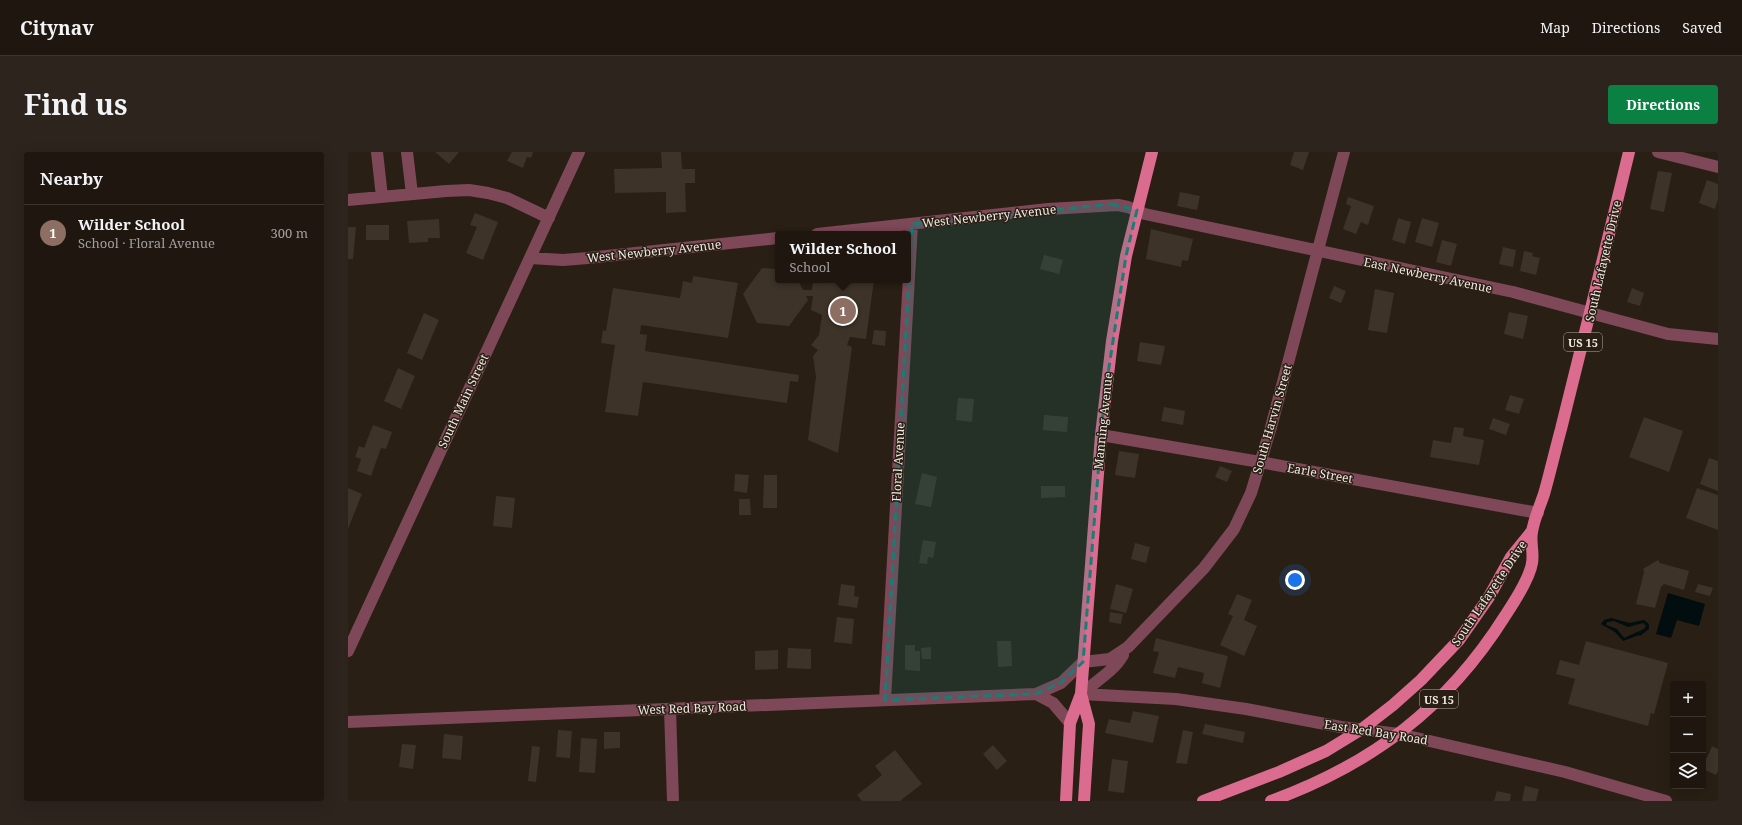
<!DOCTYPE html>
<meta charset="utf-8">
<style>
:root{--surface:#1f170f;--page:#2c241d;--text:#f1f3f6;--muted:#a19f9e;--line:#3c362f;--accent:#0b8043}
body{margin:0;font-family:"Noto Serif",serif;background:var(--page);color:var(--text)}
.controls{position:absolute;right:12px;bottom:12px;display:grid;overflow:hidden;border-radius:4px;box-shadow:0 4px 16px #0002}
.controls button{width:36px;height:36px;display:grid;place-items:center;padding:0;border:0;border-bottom:1px solid var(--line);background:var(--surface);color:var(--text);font:20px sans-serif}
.you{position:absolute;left:947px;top:428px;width:14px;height:14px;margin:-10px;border:3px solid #fff;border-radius:50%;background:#1a73e8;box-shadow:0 0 0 6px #1a73e833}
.badge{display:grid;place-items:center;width:26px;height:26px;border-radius:50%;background:var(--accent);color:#fff;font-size:13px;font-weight:700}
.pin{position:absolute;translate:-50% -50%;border:2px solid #fff;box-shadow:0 1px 4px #0006}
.popup{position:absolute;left:427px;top:79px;width:136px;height:52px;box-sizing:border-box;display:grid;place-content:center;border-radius:4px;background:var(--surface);filter:drop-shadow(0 1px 3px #0005);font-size:13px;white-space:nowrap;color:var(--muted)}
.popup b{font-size:15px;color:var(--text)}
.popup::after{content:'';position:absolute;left:50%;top:100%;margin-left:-8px;border:8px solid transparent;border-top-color:var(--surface)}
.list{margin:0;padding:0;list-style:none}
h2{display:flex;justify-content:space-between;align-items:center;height:52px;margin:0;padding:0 16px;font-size:17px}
h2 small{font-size:13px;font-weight:400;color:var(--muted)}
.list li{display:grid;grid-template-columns:26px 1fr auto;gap:12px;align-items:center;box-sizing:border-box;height:56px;padding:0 16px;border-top:1px solid var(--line)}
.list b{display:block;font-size:15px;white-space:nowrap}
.list p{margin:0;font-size:13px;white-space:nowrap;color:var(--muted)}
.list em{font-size:13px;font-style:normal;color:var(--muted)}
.icon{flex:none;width:22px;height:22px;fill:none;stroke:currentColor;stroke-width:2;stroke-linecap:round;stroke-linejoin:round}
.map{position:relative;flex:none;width:1370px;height:649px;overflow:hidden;border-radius:4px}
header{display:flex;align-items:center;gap:24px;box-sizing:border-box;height:56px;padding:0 20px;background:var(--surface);border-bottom:1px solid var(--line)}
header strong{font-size:19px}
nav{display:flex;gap:22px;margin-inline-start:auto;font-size:14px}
.intro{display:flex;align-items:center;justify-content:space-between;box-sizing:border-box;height:96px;padding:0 24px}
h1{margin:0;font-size:28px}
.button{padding:10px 18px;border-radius:4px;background:var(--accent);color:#fff;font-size:14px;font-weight:700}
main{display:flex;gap:24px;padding:0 24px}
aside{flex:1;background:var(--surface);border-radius:4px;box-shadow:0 4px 16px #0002}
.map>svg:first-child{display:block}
.water{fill:#010d0f;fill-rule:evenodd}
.building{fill:#3d3328}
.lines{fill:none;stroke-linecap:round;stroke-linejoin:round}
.minor{stroke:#7e4858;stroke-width:12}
.major{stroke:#db6c8f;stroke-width:12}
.marked{fill:#1a7c74;fill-opacity:0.2;stroke:#1a7c74;stroke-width:3;stroke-dasharray:8 5;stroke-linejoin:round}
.labels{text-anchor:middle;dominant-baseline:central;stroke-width:3;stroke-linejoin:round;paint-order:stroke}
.shield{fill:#291f14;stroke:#b4aca4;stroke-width:1}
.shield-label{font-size:11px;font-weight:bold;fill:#efe9e1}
.street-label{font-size:12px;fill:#efe9e1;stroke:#291f14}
</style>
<header>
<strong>Citynav</strong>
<nav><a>Map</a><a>Directions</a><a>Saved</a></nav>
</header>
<div class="intro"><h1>Find us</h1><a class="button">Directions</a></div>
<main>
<aside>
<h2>Nearby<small></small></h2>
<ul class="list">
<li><span class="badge" style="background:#8d6e63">1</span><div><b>Wilder School</b><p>School · Floral Avenue</p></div><em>300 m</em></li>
</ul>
</aside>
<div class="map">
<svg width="1370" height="649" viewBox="0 0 1370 649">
<rect width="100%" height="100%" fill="#291f14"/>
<path class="water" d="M1320,441l37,11 -6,22 -22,-6 -6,18 -15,-4z
M1263,466l18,5 15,-3 5,4v5l-9,7 -1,-1 -16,6 -8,-9 -14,-8 3,-4zM1259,470l7,-1 14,6 15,-4 3,3 -2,3 -20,9 -7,-9 -11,-4z"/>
<path class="building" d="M87,0h24l-10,12z
M164,0h21l-2,6 -4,-1 -4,11 -16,-7z
M313,0h20l1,17h13v14h-10l1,29 -20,1v-21l-51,1 -1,-24 48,-1z
M946,0h15l-6,18 -13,-5z
M1310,19l14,2 -8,39 -14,-3z
M1359,28l11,4v15l-3,10 -16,-6z
M832,40l20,4 -3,14 -20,-4z
M1000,45l26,9 -6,19 -7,-3 -5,12 -13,-5 8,-23 -5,-2z
M127,61l23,9 -15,38 -17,-7 11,-26 -7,-2z
M1050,66l13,4 -6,22 -13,-4z
M1074,66l17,5 -7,24 -17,-5z
M91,67l1,19h-12v4l-19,1 -2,-22z
M18,73h23v15h-23z
M0,75h8l-3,32h-5z
M803,77l42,10 -5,22 -6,-1 -1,7 -35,-8z
M1094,88l15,4 -6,22 -15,-4z
M1155,95l13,3 -3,17 -14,-3z
M1176,99l9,2 -1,3 8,2 -4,17 -16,-4z
M696,103l19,5 -4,14 -19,-5z
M414,116l16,1v11h20l5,10h9l1,-10h61l-8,59 -16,-2 -3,8 5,2 -14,106 -30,-13 8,-63 -3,-21 5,-6 -7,-5 8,-10 3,-20 -11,-5 2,-14h-7l2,4 -19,26 -32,-3 -14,-29z
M345,124l45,7 -10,55 -87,-13 -1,9 7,1 -2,16 154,24 -1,7 -8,-1 -3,22 -144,-21 -5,34 -33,-4 10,-67 -14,-2 2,-13 3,1 7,-43 67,10 3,-17 9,2z
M986,134l12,5 -5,12 -12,-5z
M1284,136l12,5 -4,13 -13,-4z
M1027,137l19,4 -7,40 -19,-3z
M1161,160l19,4 -5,23 -19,-5z
M76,161l15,7 -17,40 -15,-7z
M526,178l12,1 -1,15 -13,-2z
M792,190l25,4 -4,19 -24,-4z
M50,216l17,8 -14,33 -17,-8z
M1162,243l14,4 -5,15 -14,-4z
M610,246l16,1 -2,23 -16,-2z
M816,255l21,4 -2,14 -22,-4z
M696,263l24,2 -1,15 -24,-2z
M1296,265l39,14 -14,41 -40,-15z
M1145,266l17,6 -4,11 -17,-6z
M25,273l19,7 -6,17 -5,-1 -10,28 -14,-5 4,-12 -6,-2 4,-11 5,2z
M1106,275l10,1 -1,8 21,4 -5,25 -49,-8 3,-17 18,3z
M771,299l20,3 -4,24 -20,-3z
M1361,306l9,3v30l-18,-7z
M872,314l12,5 -5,11 -12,-5z
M574,321l15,4 -6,30 -16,-3z
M387,322l14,1 -2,18 -13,-2z
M416,323h13v33h-14z
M693,334h24v11l-24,1z
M0,336l14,6 -14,35z
M1349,336l21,7v35l-32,-12z
M148,344l19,2 -3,30 -19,-2z
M391,347h11l1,16h-12z
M575,388l13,2 -3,16 -5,-1 -1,7 -8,-1z
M787,391l15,4 -4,16 -15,-4z
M1310,408l2,3 29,8 -5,19 -20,-6 -3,3 -6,21 -19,-4 8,-32 -1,-3z
M493,432l14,2 -1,10 5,1 -2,11 -19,-3z
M768,432l17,5 -7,24 -16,-4z
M1350,432l15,4 -3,8 -15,-4z
M889,442l15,6 -8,20 13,6 -13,30 -24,-11 13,-29 -5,-2z
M762,460l13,2 -2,10 -12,-2z
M489,465l17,2 -2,25 -18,-2z
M808,486l72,18 -8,32 -18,-5 2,-10 -26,-6 -3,11 -22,-5 6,-21 -6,-1z
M649,489h14l1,25 -14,1z
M1238,489l82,22 -14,51 -3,-1 -3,13 -80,-22 7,-25 -19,-5 4,-14 19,5z
M557,493h10v6h5v20l-15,-1z
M583,495v12h-9l-1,-11z
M440,496l23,1v20l-24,-1z
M430,498v19l-23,1v-19z
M785,559l26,5 -6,27 -48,-10 4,-14 21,4z
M857,572l40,8 -2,11 -41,-9z
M210,578l14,1 -2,27 -14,-1z
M835,578l10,2 -6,32 -11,-1z
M256,580h16v16l-16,1z
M96,582l19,2 -2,24 -19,-2z
M233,586l16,1 -2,34 -16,-1z
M54,592l14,1 -3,24 -14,-2z
M645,593l14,16 -10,9 -14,-16z
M184,594l8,1 -4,35 -8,-1z
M1364,594l6,3v22l-2,4 -13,-6v-12l4,1z
M547,598l27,34 -22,17h-38l-5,-6 25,-20 -7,-9z
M764,607l16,2 -4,32 -16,-2z
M1177,634l14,3 -3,12h-14z
M1149,639l14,3 -1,7h-16z"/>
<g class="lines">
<path class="minor" d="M29,0l5,45
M59,0l5,42
M1310,0l60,15
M0,48l98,-9 23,-1 19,3 19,5 42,20
M469,82l231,-25 70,-4 10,2 17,7 368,78 155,42 50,5
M182,106l33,2 25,-2 190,-20
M753,283l159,27 278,51
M0,499l231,-499
M688,542l17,9 17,20
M733,542l95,5 70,10 95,18 58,7 166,38 101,29
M733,542c14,-12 33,-23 42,-39
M537,548l27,-476
M322,557l3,92
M0,570l688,-28 25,-11 22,-21 27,-3 18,-12 76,-79 30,-39 17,-36 20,-66 73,-275"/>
<path class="major" d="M733,542l8,30 -5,77
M718,649l4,-78 11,-29 20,-259 11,-94 14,-85 26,-104
M855,649l76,-29 47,-21 36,-22 31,-24 28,-25 38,-40 30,-43 22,-40 21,-26
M923,649c101,-37 176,-93 234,-185 8,-12 25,-39 27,-53 2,-10 -2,-21 0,-31 2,-13 8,-26 12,-38 6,-21 11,-43 17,-65 23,-92 46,-185 68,-277"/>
</g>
<path class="marked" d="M763,52l26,6 -11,46 -22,144 -21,262 -22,21 -25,11 -151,6 27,-476z"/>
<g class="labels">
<g class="shield">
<rect x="1216" y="181" width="38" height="18" rx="3"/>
<rect x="1072" y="538" width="38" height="18" rx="3"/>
</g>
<g class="shield-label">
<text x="1235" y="190">US 15</text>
<text x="1091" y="547">US 15</text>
</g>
<g class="street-label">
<text transform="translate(641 64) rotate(-6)">West Newberry Avenue</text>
<text transform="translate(306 99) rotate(-6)">West Newberry Avenue</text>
<text transform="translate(1255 109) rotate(-77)">South Lafayette Drive</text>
<text transform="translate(1080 123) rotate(12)">East Newberry Avenue</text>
<text transform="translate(115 249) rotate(-65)">South Main Street</text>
<text transform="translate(924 267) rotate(-74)">South Harvin Street</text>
<text transform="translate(755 269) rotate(-84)">Manning Avenue</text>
<text transform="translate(550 310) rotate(-87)">Floral Avenue</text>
<text transform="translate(972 321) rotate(10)">Earle Street</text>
<text transform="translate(1141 441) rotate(-56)">South Lafayette Drive</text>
<text transform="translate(344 556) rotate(-2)">West Red Bay Road</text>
<text transform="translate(1028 580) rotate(9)">East Red Bay Road</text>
</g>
</g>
</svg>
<div class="controls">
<button>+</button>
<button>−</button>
<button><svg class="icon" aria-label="layers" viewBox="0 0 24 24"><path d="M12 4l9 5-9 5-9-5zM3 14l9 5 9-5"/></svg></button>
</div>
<div class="you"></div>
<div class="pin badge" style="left:495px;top:159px;background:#8d6e63">1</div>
<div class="popup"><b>Wilder School</b>School</div>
</div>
</main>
